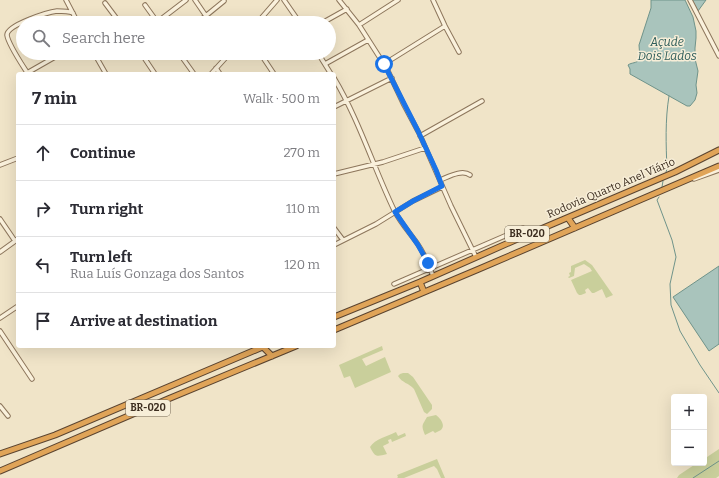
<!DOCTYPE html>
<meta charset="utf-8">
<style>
:root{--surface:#fff;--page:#f2f2f3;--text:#2b2b33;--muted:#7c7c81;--line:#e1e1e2}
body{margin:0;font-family:Bitter,serif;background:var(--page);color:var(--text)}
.controls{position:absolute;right:12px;bottom:12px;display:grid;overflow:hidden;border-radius:4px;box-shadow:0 4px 16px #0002}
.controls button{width:36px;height:36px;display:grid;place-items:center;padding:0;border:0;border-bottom:1px solid var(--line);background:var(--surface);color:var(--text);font:20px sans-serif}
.stop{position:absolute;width:12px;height:12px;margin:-9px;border:3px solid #1a73e8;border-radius:50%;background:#fff}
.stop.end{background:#1a73e8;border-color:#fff;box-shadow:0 1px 4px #0008}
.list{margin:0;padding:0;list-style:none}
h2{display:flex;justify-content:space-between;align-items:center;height:52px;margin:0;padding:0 16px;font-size:17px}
h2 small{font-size:13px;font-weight:400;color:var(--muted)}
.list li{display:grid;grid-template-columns:26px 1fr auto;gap:12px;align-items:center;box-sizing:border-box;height:56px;padding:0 16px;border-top:1px solid var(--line)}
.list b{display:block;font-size:15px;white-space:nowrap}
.list p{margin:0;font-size:13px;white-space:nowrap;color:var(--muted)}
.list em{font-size:13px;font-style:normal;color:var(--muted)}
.icon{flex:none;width:22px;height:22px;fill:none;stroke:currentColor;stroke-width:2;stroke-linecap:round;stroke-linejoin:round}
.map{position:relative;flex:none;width:719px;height:478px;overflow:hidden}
.search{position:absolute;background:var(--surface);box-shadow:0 4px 16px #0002;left:16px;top:16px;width:320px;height:44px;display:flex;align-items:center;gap:10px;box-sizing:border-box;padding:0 14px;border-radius:22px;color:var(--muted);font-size:15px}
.panel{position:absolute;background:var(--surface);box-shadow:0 4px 16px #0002;left:16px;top:72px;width:320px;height:276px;border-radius:4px}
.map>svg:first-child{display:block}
.green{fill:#c9cf9b}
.water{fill:#a9c4bc;stroke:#6f938a}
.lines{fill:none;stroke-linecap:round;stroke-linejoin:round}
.stream{stroke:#6f938a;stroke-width:1}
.minor-casing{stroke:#8d765c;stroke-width:5.5}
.highway-casing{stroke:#5b4430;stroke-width:7}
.minor{stroke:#faf1dc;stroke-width:3.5}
.highway{stroke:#e0a458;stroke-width:5}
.route{stroke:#1a73e8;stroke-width:5}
.labels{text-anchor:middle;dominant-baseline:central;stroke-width:3;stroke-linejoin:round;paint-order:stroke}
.shield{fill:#f7eed8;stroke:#756857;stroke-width:1}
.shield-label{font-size:10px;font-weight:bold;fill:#3d2e20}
.street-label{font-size:11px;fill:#3d2e20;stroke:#f7eed8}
.water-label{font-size:12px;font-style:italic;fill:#2f5d5a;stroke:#f7eed8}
</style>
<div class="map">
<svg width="719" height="478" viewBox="0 0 719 478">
<rect width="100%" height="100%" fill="#f0e4c8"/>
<path class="green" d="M585,260l7,5 21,30 -7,3 -4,-9 -8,4h-2l-4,-5 -3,2 1,3 -5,2h-2l-2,-2 -6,-13 21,-9 -2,-3 -6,-4 -9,4 -1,8 -5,2 -1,-1 2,-1 -1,-3 2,-1v-6z
M382,346l1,4 -21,9 4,7 19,-9 6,15 -36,16 -5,-12 -6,2 -5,-13z
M403,373h5l5,4 19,28v4l-5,5 -3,-2 -10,-23c-5,-6 -12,-6 -16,-13l2,-2z
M436,415c4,3 10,10 5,15 -2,1 -4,2 -6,3l-2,-2 -8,4c-4,-10 -3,-9 2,-18z
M396,432l2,4 7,-3 1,3 -14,6 -1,-3 -3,1 1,3 -6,3 4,8c-11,3 -12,3 -17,-7 5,-8 18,-11 26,-15z
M719,449v27l-3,2h-39l2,-3 18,-12h7v-4z
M437,459l8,19h-4l-4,-9 -3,-3 -30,12h-7l1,-1 -1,-2z"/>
<path class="water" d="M651,0h34l8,17 3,14v7l-1,10v11l3,12 -2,14 1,8 -2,7 -5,6h-3l-57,-32v-5l-2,-4c4,-3 8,-1 12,-6l-1,-14 12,-37z
M692,0h14l-8,11z
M719,266v78l-10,7 -36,-54z"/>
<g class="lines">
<path class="stream" d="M666,172l1,-3c-1,-24 -2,-49 2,-73
M662,187l1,-6
M659,197l-2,3 15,40 4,17 -6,27 1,21 9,26 20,34 19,28
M693,478l26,-17"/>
<defs>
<path id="minor" d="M66,0l12,23
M195,0l11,16
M284,0l16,23
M339,0l20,25 28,44 17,36 16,30 31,71 25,51
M433,0l12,26 14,26
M690,0l29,56
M105,3l15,20
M145,5l13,18
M156,23l30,-23
M197,23l27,-22
M257,23l20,-23
M322,23l25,-14
M359,25l39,-25
M94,53l12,21
M141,53l14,21
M179,53l15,21
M260,53l14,21
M318,53l13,21
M325,64l43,-24
M384,64l61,-38
M216,68l4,6
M27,73l35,-20
M28,74c-5,-8 -20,-30 -21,-39 0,-10 41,-23 50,-24 5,0 11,0 16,2
M211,74l19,-21
M334,78c25,42 39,88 60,132 6,12 15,22 23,33 7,10 12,22 16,33
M334,107l58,-29
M420,136l62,-35
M0,165l18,-7
M334,174l49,-12 42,-14
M694,179l25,-9
M440,180c8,-3 22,-11 30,-5
M0,219l15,22
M334,228l9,12
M334,245l42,-21 37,-23 29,-14
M0,252l18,-13
M394,284l129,-56
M0,318l18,-12
M0,331l32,48
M0,406l8,10"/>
<path id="highway" d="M568,218l7,10
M420,282l4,10
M334,317l86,-35 102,-45 153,-65 44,-22
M334,330l145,-61 240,-103
M263,347l9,9
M0,454l55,-19 210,-89
M0,471l168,-72 128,-53"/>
</defs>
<use href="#minor" class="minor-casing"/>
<use href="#highway" class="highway-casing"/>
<use href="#minor" class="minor"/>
<use href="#highway" class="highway"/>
</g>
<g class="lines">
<path class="route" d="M384,64l34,67 18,39 6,16 -29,15 -18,11 23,33 10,18"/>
</g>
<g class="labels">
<g class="shield">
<rect x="505" y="226" width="44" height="16" rx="3"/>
<rect x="126" y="400" width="44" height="16" rx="3"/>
</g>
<g class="shield-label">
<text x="527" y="234">BR-020</text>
<text x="148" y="408">BR-020</text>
</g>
<g class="street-label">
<text transform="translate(611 188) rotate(-23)">Rodovia Quarto Anel Viário</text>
</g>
<g class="water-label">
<text x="667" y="42">Açude<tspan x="667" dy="14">Dois Lados</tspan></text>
</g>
</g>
</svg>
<div class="controls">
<button>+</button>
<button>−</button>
</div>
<div class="stop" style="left:384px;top:64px"></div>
<div class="stop end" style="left:428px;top:263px"></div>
<div class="search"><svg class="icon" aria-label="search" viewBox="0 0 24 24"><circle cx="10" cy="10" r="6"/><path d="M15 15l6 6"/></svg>Search here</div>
<section class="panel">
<h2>7 min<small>Walk · 500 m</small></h2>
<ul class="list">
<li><svg class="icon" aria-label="ahead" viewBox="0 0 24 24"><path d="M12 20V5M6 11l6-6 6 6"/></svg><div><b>Continue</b></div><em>270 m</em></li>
<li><svg class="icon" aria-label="right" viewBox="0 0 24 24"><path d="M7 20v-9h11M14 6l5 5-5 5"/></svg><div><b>Turn right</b></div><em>110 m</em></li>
<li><svg class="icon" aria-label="left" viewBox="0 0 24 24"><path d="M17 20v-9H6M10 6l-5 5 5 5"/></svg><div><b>Turn left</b><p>Rua Luís Gonzaga dos Santos</p></div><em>120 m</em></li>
<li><svg class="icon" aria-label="arrive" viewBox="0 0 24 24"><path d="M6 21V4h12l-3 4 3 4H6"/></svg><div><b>Arrive at destination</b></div></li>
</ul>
</section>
</div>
